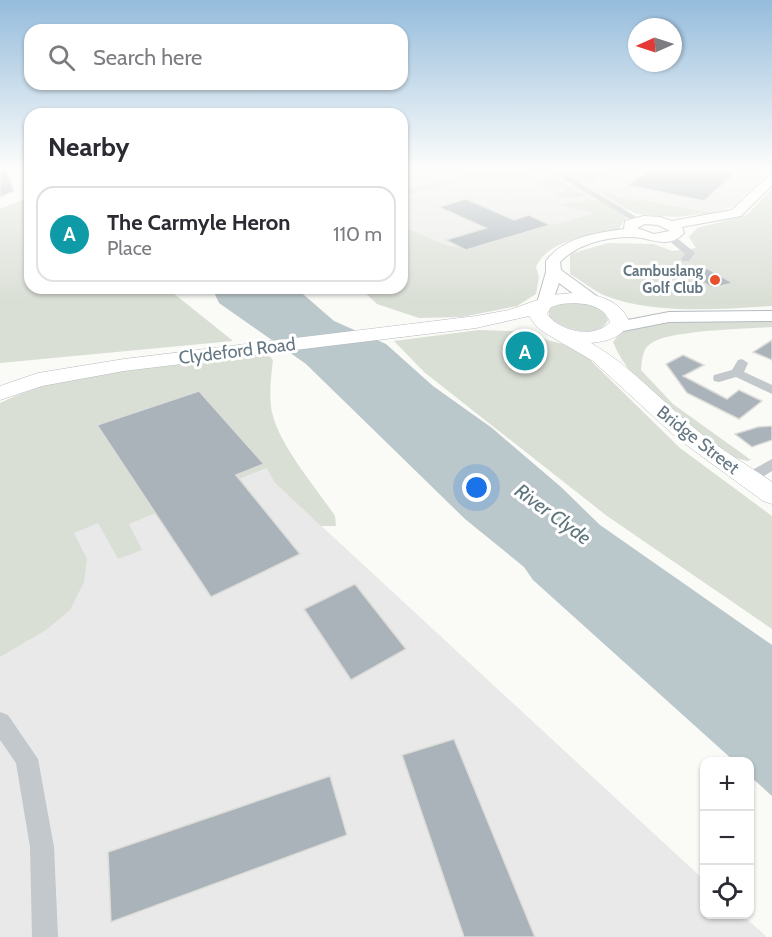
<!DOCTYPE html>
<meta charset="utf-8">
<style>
:root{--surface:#fff;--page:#f2f2f3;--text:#2b2b33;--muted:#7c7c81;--line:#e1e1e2;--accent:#d93025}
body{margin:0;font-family:Cabin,sans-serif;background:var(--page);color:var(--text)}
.controls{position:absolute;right:18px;bottom:18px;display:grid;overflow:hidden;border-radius:12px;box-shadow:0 2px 4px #0004}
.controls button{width:54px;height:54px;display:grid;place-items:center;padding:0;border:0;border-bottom:2px solid var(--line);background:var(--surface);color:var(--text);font:30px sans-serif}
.compass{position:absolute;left:628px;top:18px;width:54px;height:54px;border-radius:50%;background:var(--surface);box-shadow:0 2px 4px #0004;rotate:267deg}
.you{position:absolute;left:477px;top:488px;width:21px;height:21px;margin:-15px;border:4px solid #fff;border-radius:50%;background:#1a73e8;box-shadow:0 0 0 9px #1a73e833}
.badge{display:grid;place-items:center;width:39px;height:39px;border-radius:50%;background:var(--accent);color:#fff;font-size:20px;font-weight:700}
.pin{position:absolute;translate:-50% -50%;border:3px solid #fff;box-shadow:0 2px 6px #0006}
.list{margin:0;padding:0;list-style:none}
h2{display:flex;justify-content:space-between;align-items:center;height:78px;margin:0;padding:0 24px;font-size:26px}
h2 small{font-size:20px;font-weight:400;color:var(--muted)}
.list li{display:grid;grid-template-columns:39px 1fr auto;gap:18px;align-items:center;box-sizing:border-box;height:96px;margin:0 12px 12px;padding:0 12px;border:2px solid var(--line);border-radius:18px}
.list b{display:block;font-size:22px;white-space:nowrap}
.list p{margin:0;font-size:20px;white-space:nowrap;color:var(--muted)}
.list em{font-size:20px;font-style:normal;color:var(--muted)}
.icon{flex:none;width:33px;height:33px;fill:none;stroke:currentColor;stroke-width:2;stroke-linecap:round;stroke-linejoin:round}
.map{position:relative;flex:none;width:772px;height:937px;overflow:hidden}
.search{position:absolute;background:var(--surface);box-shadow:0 2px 4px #0004;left:24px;top:24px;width:384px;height:66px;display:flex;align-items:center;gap:15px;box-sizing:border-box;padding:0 21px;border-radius:18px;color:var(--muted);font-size:22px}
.panel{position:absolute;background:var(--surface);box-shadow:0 2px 4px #0004;left:24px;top:108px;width:384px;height:186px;border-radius:18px}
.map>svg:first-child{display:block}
.built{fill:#e8e9e8}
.green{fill:#dadfd6}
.water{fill:#bac7cb}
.building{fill:#aab3b9;stroke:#dcdcd9;stroke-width:1.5}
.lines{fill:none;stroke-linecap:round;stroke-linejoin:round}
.secondary-casing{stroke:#b5bcc0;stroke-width:2}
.primary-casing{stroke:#b6bcc0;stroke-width:1}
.street{fill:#c3c8cc;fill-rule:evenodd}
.secondary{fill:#fff;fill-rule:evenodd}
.primary{fill:#fff;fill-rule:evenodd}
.poi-dot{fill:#e6502b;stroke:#fff;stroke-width:2}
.labels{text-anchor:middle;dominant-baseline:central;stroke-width:6;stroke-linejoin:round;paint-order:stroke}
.far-poi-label{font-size:15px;font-weight:bold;fill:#647783;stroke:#fff;text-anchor:end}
.street-label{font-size:18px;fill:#647783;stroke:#fff}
.water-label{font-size:20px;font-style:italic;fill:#5f767c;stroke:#fff}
</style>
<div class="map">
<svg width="772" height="937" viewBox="0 0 772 937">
<rect width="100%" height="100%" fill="#fafaf7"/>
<path class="built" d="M402,170h368l-36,36 -21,7 -69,-13 -28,17 -140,42 -74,-31z
M203,367l72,116 429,397v34l38,1 25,22h-767v-521z"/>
<path class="green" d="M526,170l16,1 -26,6 -29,-4 -85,23v-4l83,-21 26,5z
M557,170h50l-15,12 5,3 -20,-4z
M539,179l19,1 28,16 -26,2 -7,-4 14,-4 -3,-3 -22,-1z
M772,189v117c-51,3 -117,9 -166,-10 -12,-5 -24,-15 -36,-22v-20l38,-11 46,1 18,7 24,-3 -7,-11 8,-9 50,-13z
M606,191l12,6 22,5 4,-2 69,13 -37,4 -40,-3 -33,-20z
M30,197v91h137l66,53 -233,22v-154z
M602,199l26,16 -11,16c-28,6 -67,7 -81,36l3,10 -3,17 -19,12 -55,11 -43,1 -42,-14 -17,-16h42v-61c14,4 27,12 41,17 8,3 14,2 23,6l129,-37 -36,-8z
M570,302c14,2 33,2 38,18 -11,22 -44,8 -59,-1v-10l5,-4z
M772,319v8c-25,2 -105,3 -122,17 -8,6 -8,16 -9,26l32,34 78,56 -4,1 -11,-3c-42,-28 -104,-68 -123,-116l7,-9 35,-11z
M479,330l33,1 51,13 22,11 95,93 92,68v113l-165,-113 -183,-144 -30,-31z
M266,353l7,7c-2,17 -5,39 0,56 8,31 44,73 62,100l1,10h-15l-46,-43 -9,-15 -137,56 13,26 -24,9 -20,-36 -24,10 13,26 -3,23 -14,28 -24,20 -46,27v-254c82,-40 177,-41 266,-50z"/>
<path class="water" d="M212,288h84l38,33 52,23 47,42 59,42 69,59 39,38 172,120v151l-22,-20v-14l-16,-1 -201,-181 -9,-13 -59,-48 -159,-155 -87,-61z"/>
<path class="building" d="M0,170h6l8,21 -14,6z
M649,170h89l-34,31 -76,-16z
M466,199l48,21 15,-5 21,10 -84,25 -20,-10 40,-12 -47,-21z
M705,267l28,16 -21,5 -25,-17z
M772,340v20l-19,-8z
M683,355l21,10 -21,11 44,23 12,-9 23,11 -23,18 -52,-26 -21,-29z
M199,391l65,73 -28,11 64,79 -89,43 -114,-172z
M772,426v14l-20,7 -17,-13 23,-7z
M355,584l51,65 -55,31 -47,-71z
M454,739l81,198h-71l-62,-182z
M330,776l17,59 -236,87 -3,-70z"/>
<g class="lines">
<defs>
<path id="secondary" d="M772,175v10l-31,31 -59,11 2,6c-16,18 -36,3 -54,4 -24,0 -53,7 -70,25l1,8 37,27 2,3 -2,3h-12l-27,-20 -8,23 -6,2 -8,-5 9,-31v-11c18,-24 50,-28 78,-32l1,-8 19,-5 16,1 12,4 60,-11 36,-34zM645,224l13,1 12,6 -16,3 -17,-6z
M772,311v10l-103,1 -51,10 -6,-1 -3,-4 3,-4 57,-11z"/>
<path id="primary" d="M573,293c24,1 47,6 57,30 -10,15 -22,18 -39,20 38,22 68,55 101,83 24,21 54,38 80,56v22l-9,-3 -86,-63 -84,-77 -48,-28 -9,-7 -7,-10 -53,12 -352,43 -82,15 -42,14v-14l38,-13 86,-14 352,-43 33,-6 43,-15zM561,304c18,-2 42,-1 49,18 -16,18 -51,9 -63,-8l4,-7z"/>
</defs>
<use href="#secondary" class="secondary-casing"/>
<use href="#primary" class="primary-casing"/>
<path class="street" d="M549,170h8l85,50 -7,2z
M667,235h6l20,16 2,2 -6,8h-6l-2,-2 4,-5 -18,-15z
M742,359l6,4 -4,9 28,13v9l-36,-17 -17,5 -5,-1 -1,-3 1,-3 18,-5 6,-10z
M772,459v12l-19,12h-10l-3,-4 3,-4z
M0,712l8,3 30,44 16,88 4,90h-26l-2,-90 -14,-84 -16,-23z"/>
<use href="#secondary" class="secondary"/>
<use href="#primary" class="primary"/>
</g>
<linearGradient id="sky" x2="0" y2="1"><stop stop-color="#95bcdc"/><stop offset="0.56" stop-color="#fdfdfb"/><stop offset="1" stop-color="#fdfdfb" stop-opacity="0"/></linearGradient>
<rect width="772" height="301" fill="url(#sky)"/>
<circle class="poi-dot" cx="715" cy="280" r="6"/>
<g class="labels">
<g class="far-poi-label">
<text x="703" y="271">Cambuslang<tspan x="703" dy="17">Golf Club</tspan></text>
</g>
<g class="street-label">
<text transform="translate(237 351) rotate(-7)">Clydeford Road</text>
<text transform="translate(698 440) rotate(38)">Bridge Street</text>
</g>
<g class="water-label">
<text transform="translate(553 514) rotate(36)">River Clyde</text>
</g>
</g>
</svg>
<div class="controls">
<button>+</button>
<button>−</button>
<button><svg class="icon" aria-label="locate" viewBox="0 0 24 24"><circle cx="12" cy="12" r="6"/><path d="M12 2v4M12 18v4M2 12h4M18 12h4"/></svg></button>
</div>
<svg class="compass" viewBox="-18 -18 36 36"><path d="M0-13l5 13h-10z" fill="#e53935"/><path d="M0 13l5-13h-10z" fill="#7c7c81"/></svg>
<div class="you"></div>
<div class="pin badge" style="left:525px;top:351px;background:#0f9aa8">A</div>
<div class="search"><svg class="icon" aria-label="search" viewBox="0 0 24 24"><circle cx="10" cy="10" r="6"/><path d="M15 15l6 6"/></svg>Search here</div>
<section class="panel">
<h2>Nearby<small></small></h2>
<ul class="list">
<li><span class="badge" style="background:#0f9aa8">A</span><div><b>The Carmyle Heron</b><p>Place</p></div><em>110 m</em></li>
</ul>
</section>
</div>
